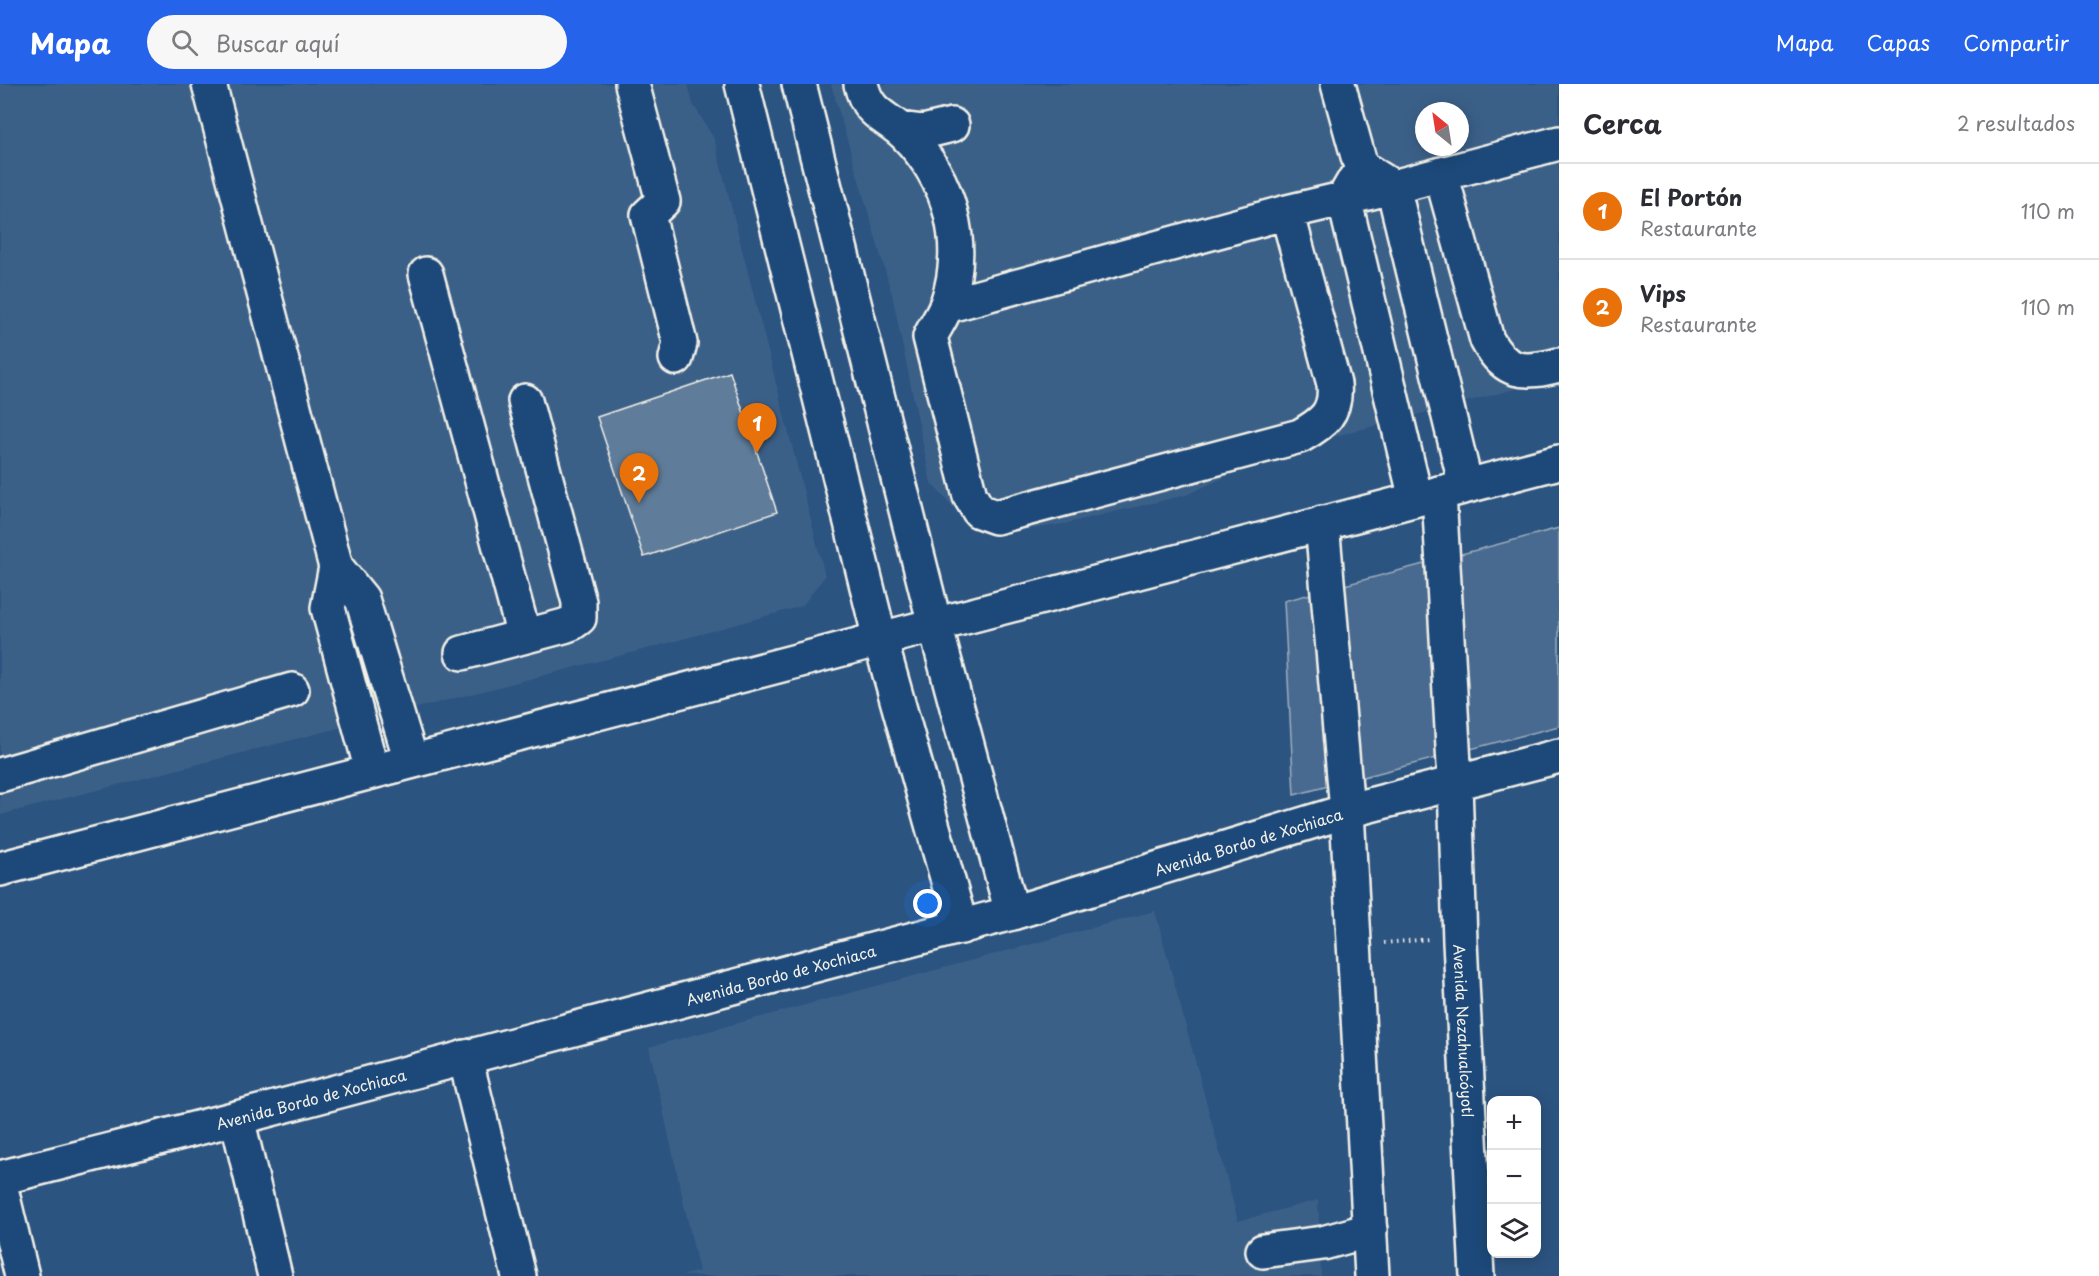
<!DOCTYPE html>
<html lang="es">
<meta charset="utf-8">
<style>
:root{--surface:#fff;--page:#f7f7f7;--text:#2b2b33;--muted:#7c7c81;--line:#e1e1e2;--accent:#2563eb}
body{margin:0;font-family:"Playpen Sans",sans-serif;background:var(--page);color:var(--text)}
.controls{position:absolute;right:18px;bottom:18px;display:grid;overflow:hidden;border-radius:12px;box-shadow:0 3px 15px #0003}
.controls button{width:54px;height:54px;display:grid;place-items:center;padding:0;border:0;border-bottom:2px solid var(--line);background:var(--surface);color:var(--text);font:30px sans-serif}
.compass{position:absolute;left:1415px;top:18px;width:54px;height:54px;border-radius:50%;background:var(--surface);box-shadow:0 3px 15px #0003;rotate:330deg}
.you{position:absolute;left:928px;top:820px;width:21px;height:21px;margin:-15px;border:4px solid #fff;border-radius:50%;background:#1a73e8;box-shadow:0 0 0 9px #1a73e833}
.badge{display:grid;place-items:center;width:39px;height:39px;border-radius:50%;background:var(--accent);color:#fff;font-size:20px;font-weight:700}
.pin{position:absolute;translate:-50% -50px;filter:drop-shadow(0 2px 3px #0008)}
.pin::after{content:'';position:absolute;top:32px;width:21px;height:18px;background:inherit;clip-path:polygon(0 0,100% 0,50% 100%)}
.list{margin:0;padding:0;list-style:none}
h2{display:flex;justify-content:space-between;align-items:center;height:78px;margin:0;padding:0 24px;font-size:26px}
h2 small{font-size:20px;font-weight:400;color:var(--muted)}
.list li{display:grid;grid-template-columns:39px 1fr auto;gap:18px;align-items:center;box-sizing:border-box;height:96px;padding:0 24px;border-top:2px solid var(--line)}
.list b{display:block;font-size:22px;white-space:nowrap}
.list p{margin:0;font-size:20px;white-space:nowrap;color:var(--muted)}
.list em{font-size:20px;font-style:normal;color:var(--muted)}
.icon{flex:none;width:33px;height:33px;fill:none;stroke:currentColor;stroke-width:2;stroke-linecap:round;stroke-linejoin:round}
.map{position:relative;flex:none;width:1559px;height:1192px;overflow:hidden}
header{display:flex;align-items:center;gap:36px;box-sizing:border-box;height:84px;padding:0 30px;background:var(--accent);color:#fff}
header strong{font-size:28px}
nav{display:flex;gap:33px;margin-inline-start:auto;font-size:21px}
.search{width:420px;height:54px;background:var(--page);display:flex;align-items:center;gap:15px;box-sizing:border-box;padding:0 21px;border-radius:33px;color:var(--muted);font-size:22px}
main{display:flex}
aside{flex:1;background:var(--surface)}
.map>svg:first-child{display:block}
.built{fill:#3b6088;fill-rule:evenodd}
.green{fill:#496b90;stroke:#9eaebc;stroke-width:1.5}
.building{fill:#5e7b9a;stroke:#f4f1e8;stroke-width:1.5}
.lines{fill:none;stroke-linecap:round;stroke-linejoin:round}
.minor-casing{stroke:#f4f1e8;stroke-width:38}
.major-casing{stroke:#f4f1e8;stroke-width:38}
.path{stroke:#f4f1e8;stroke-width:4;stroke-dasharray:1.5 4.5;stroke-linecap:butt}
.minor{stroke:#1f4a7a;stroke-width:33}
.major{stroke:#1f4a7a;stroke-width:33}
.labels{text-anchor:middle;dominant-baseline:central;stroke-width:6;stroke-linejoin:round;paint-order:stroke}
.street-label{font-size:15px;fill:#f4f1e8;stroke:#1f4a7a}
</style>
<header>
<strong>Mapa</strong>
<div class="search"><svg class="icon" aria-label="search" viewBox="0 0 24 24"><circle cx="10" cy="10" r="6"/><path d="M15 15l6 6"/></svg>Buscar aquí</div>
<nav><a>Mapa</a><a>Capas</a><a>Compartir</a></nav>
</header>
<main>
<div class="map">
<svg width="1559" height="1192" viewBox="0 0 1559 1192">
<rect width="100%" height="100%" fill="#2c5481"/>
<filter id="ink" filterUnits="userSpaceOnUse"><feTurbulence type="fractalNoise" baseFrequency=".0167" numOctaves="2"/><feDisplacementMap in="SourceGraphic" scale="12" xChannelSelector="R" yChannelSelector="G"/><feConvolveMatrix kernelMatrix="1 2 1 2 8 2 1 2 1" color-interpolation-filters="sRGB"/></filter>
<g filter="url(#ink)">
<path class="built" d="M0,0h688l5,20 21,35 111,437 -23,30 -148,41 -654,168z
M831,0h728v297l-25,3 -221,58 -62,23 -65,30 -123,29 -62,10 -29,-7 -41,-44 -39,-189zM1424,27h36v36h-36z
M1155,827l83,310 80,-21 3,76h-639l17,-5 -50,-224z"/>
<path class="green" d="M1559,444v198l-265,69 -10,-194z"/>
<path class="building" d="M730,288l47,140 -133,45 -47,-140z"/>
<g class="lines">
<defs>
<path id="minor" d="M209,0l127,483 26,32 49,161
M632,0l31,117 -15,14 32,128 -4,15
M742,0l138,555 81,288
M799,0l136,541 77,288
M861,0c7,31 24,31 44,50 45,45 63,109 42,170 -4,12 -12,22 -17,33l40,159 9,15 17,6 304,-81c23,-13 37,-23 34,-52l-47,-172
M1338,0l23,83 32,20 73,299
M900,45l23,3 29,-7
M1441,90l46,166c18,34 37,34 72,25
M1355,95l-11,19 72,301
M426,190l98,362
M946,222l341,-94 106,-25 166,-44
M1439,409l16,290
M1322,439l25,288
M336,483l-8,41 44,163
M462,569l102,-27 8,-3 7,-5v-16l-54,-201
M0,691l292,-85
M465,973l54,219
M237,1034l38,158
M0,1101l22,91
M1263,1167l60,-8 47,-13"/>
<g id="major">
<path id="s1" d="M1455,699l5,159 17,334"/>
<path d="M1347,727l25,465"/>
<path d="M0,785l1559,-407"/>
<path id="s2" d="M0,1094l237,-60 775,-205 335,-102 212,-55"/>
</g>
</defs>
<use href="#minor" class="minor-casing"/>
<use href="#major" class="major-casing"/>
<path class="path" d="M1384,859l46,-4"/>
<use href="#minor" class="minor"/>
<use href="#major" class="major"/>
</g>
</g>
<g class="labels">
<g class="street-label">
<text stroke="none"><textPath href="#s2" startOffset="1293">Avenida Bordo de Xochiaca</textPath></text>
<text stroke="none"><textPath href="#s2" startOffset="807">Avenida Bordo de Xochiaca</textPath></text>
<text stroke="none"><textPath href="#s1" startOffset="248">Avenida Nezahualcóyotl</textPath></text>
<text stroke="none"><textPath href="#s2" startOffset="321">Avenida Bordo de Xochiaca</textPath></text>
</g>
</g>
</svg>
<div class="controls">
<button>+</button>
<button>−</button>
<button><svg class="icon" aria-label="layers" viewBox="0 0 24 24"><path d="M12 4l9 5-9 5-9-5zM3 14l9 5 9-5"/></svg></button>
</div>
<svg class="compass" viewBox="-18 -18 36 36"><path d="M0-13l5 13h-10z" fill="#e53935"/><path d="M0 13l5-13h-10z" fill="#7c7c81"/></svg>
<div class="you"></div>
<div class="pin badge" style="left:757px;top:369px;background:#e8710a">1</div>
<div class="pin badge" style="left:639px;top:419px;background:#e8710a">2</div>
</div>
<aside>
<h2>Cerca<small>2 resultados</small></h2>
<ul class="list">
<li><span class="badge" style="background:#e8710a">1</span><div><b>El Portón</b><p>Restaurante</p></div><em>110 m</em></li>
<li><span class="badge" style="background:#e8710a">2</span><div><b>Vips</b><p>Restaurante</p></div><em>110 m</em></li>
</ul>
</aside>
</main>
